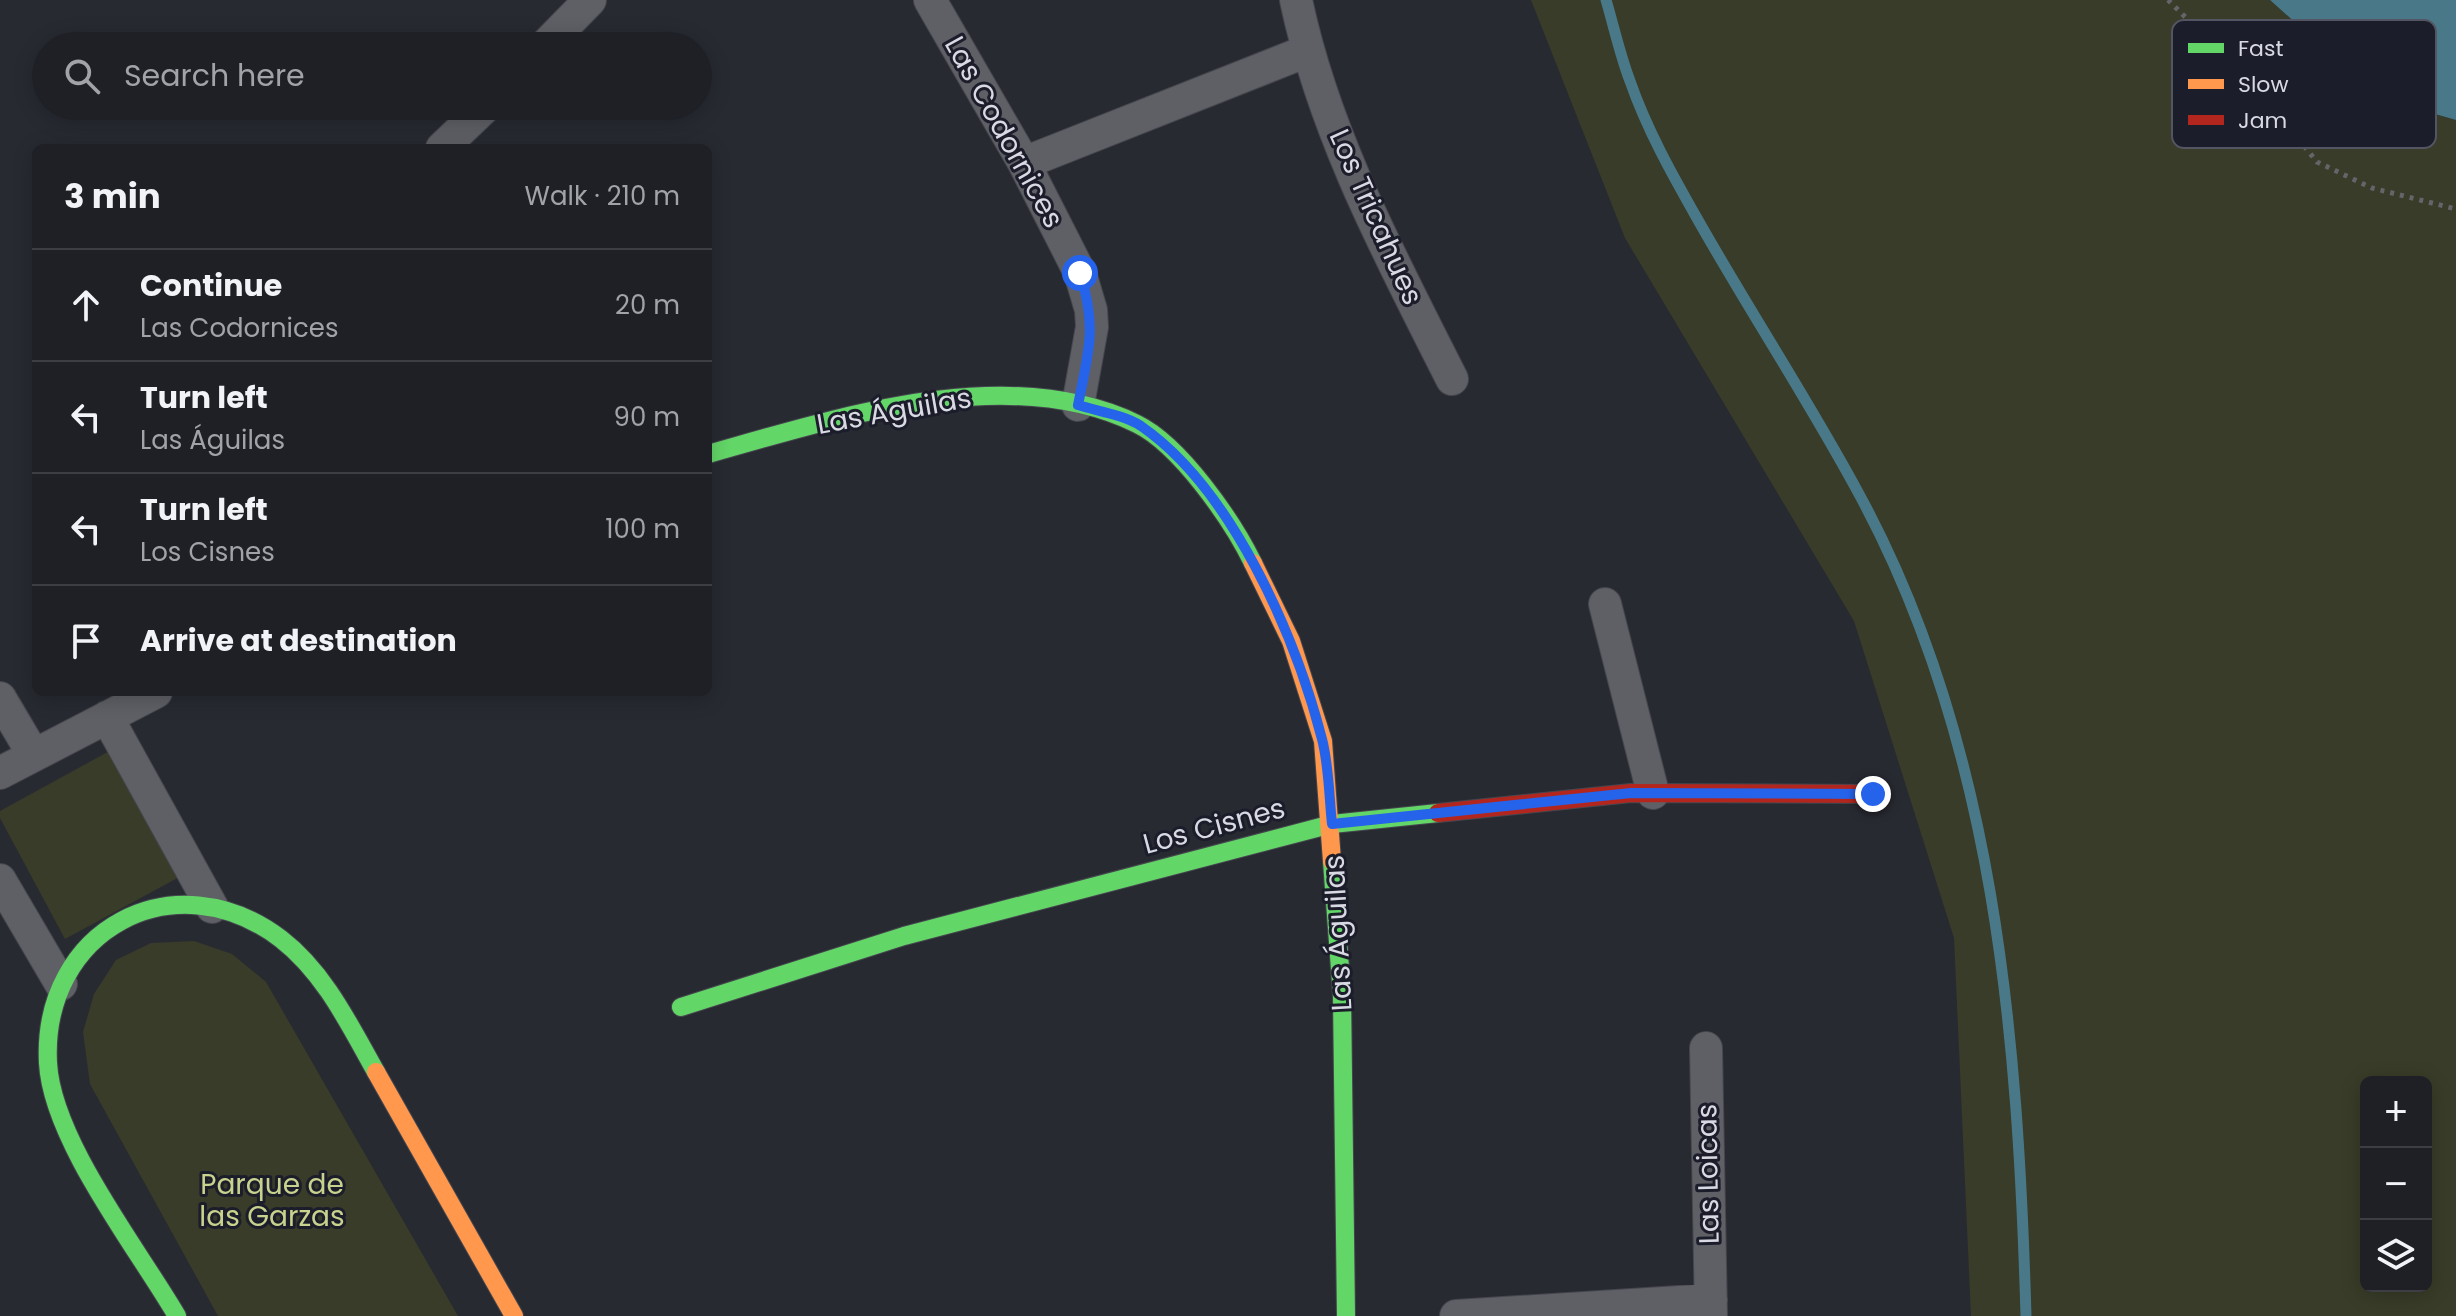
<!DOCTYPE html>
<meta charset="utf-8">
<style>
:root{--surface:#1e2026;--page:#26282e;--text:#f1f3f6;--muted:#a1a3a7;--line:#3c3e43}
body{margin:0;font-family:Poppins,sans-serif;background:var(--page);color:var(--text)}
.controls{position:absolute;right:24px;bottom:24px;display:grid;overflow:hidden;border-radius:12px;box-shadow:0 4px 20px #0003}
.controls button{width:72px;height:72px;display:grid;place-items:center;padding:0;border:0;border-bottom:2px solid var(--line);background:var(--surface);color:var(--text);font:40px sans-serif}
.stop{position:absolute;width:24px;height:24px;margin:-18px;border:6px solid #2563eb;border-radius:50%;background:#fff}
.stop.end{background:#2563eb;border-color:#fff;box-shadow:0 2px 8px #0008}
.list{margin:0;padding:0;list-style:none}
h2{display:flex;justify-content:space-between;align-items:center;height:104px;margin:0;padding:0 32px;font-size:34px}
h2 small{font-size:26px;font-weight:400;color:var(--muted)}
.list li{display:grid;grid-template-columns:52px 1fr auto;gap:24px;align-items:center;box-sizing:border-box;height:112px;padding:0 32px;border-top:2px solid var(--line)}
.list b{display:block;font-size:30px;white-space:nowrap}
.list p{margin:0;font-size:26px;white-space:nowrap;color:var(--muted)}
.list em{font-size:26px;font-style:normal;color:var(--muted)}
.icon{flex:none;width:44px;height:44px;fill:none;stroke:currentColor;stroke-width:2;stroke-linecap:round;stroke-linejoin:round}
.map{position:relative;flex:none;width:2456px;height:1316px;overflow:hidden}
.search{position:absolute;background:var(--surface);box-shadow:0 4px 20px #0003;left:32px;top:32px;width:680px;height:88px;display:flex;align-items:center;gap:20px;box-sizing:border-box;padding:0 28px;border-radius:44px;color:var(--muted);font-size:30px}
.panel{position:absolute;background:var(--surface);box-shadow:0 4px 20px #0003;left:32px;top:144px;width:680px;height:552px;border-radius:12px}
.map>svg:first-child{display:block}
.green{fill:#383c28;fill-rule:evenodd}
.water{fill:#497989}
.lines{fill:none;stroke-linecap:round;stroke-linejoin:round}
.stream{stroke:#497989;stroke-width:11}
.street-casing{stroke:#45464e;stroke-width:34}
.fast-casing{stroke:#45464e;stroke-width:20}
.slow-casing{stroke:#45464e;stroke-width:20}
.jam-casing{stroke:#45464e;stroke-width:20}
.path{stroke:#646469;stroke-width:5;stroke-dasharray:4 6;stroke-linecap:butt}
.street{stroke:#5f6066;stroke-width:32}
.fast{stroke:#63d668;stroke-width:18}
.slow{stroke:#ff974d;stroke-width:18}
.jam{stroke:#b3261e;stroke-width:18}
.route{stroke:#2563eb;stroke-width:10}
.labels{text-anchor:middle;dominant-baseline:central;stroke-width:6;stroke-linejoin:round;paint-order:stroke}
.street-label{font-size:28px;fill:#d8d9e2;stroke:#1c1d2b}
.park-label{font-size:28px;fill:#c8d28c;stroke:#1c1d2b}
.key{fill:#1c1d2b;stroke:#545562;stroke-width:2}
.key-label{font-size:22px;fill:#d8d9e2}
</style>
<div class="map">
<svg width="2456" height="1316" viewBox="0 0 2456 1316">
<rect width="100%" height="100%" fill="#282a32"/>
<path class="green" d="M1531,0h739l88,79 49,27 49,14v1196h-485l-17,-378 -100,-317 -229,-383zM2366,1082h60v204h-60z
M115,748l68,127 -118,64 -65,-121v-7z
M194,941l38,13 34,28 192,334h-240l-128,-232 -7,-52 11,-38 22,-34 35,-17z"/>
<path class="water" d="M2270,0h186v120l-49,-14 -49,-27z"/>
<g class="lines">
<path class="stream" d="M1606,0c8,27 14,55 24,81 17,49 43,95 68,139 52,92 111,181 161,274 136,250 159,543 167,822"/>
<defs>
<path id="street" d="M930,0l94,163 56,110 11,37 1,17 -14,78
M1296,0c28,134 95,258 156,379
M545,46l45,-46
M442,148l44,-42
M1024,163l283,-112
M1605,604l48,189
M0,698l33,56
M107,717l105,190
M0,773l156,-81
M0,880l61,104
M1706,1048l5,268
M1456,1316l255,-16"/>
<path id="fast" d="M708,454c128,-36 301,-93 429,-30 43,21 95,96 116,139
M1332,861l10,135 4,320
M681,1007l223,-71 428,-112 106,-11
M177,1316c-39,-67 -125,-176 -129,-253 -7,-133 126,-205 233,-124 44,34 69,87 95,133"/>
<path id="slow" d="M1253,563l38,78 32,100 9,120
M376,1072l138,244"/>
<path id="jam" d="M1438,813l193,-20 242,1"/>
</defs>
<use href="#street" class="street-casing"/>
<use href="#fast" class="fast-casing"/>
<use href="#slow" class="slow-casing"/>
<use href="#jam" class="jam-casing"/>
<path class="path" d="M2168,0l90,89 59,73 55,26 84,21"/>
<use href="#street" class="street"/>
<use href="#fast" class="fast"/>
<use href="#slow" class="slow"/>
<use href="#jam" class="jam"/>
</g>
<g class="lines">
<path class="route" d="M1080,273c17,54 9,77 -2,132 19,6 46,10 63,21 91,63 154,209 181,313 7,27 7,57 10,85l299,-31 242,1"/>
</g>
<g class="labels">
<g class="street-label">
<text transform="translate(1004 132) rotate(61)">Las Codornices</text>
<text transform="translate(1376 217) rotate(66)">Los Tricahues</text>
<text transform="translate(894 411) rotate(-10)">Las Águilas</text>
<text transform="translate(1214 826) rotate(-15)">Los Cisnes</text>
<text transform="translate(1338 933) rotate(-93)">Las Águilas</text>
<text transform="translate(1708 1174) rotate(-91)">Las Loicas</text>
</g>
<g class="park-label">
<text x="272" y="1184">Parque de<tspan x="272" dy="32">las Garzas</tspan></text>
</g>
</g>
<rect x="2172" y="20" width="264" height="128" rx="12" class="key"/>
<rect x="2188" y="43" width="36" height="10" fill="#63d668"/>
<rect x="2188" y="79" width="36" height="10" fill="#ff974d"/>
<rect x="2188" y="115" width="36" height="10" fill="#b3261e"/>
<g class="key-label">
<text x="2238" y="56">Fast</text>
<text x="2238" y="92">Slow</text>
<text x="2238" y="128">Jam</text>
</g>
</svg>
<div class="controls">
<button>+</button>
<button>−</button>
<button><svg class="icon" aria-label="layers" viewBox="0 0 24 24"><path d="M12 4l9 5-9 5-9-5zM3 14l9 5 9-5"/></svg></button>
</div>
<div class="stop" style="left:1080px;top:273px"></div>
<div class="stop end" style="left:1873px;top:794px"></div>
<div class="search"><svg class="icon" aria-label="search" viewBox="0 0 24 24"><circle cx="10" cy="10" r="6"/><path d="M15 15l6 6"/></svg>Search here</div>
<section class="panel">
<h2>3 min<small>Walk · 210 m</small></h2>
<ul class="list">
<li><svg class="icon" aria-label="ahead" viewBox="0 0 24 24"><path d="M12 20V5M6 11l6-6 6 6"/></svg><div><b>Continue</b><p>Las Codornices</p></div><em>20 m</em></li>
<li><svg class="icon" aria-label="left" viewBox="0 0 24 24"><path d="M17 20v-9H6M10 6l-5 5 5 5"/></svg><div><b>Turn left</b><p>Las Águilas</p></div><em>90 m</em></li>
<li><svg class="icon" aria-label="left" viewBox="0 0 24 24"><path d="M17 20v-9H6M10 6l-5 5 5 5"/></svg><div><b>Turn left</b><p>Los Cisnes</p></div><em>100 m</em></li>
<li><svg class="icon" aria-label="arrive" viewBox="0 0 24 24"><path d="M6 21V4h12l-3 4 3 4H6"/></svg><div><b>Arrive at destination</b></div></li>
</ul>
</section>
</div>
